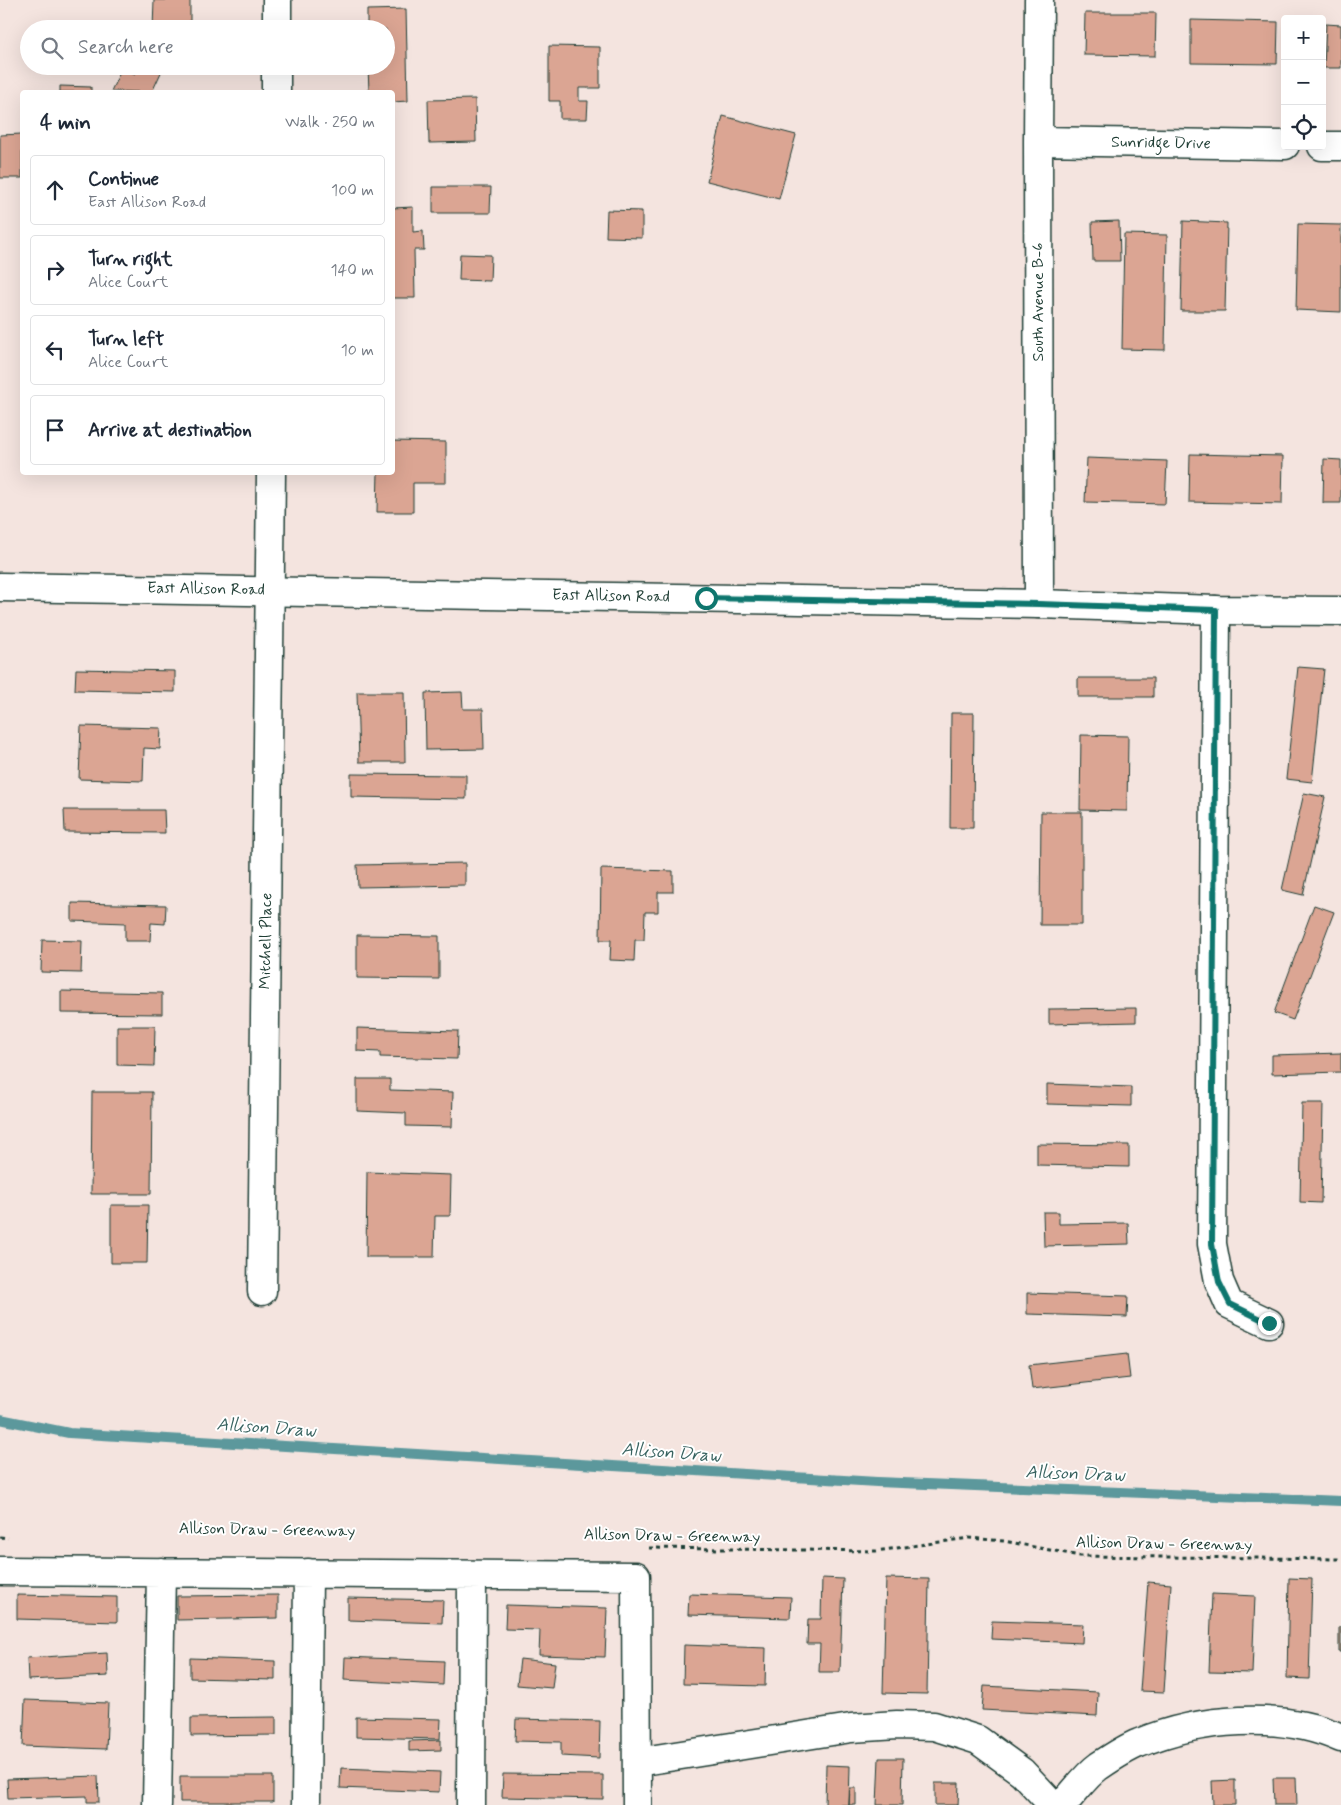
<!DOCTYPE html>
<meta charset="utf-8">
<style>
:root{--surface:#fff;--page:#f6f6f7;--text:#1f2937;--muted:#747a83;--line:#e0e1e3}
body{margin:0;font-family:Mynerve,sans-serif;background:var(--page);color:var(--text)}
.controls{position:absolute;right:15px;top:15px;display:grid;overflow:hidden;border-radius:5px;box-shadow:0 5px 20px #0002}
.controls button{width:45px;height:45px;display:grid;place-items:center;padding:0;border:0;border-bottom:1px solid var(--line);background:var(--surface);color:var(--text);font:25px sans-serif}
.stop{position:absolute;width:15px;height:15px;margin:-11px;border:4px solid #0f766e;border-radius:50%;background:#fff}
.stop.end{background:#0f766e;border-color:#fff;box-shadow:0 1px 5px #0008}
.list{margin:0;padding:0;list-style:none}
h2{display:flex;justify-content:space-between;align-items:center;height:65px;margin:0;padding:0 20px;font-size:21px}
h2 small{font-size:16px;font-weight:400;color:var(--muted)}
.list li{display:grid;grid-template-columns:32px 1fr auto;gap:15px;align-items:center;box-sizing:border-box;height:70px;margin:0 10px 10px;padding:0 10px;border:1px solid var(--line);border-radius:5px}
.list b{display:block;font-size:19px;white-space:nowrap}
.list p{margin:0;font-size:16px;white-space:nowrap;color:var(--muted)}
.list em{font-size:16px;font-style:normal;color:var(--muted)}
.icon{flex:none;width:28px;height:28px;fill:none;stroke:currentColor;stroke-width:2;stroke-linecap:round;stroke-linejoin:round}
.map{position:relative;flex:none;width:1341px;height:1805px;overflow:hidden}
.search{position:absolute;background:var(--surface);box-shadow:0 5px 20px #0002;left:20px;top:20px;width:375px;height:55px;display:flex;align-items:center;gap:12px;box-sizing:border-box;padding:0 18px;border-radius:28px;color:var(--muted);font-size:19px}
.panel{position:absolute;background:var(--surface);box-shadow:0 5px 20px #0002;left:20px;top:90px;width:375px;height:385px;border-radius:5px}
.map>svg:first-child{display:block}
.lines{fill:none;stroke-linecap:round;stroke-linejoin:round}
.stream{stroke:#5c989c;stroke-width:10}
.building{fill:#dba593;stroke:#1f3d34}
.minor-casing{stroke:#1f3d34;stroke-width:31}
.tertiary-casing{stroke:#1f3d34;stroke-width:31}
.path{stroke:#1f3d34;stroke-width:3;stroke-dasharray:4 4;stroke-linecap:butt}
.minor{stroke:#fff;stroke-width:28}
.tertiary{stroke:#fff;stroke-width:28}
.route{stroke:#0f766e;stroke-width:6}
.labels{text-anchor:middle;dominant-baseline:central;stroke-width:4;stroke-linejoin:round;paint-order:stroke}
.street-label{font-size:16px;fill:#1f3d34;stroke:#fff}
.water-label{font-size:18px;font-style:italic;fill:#386360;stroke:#fff}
</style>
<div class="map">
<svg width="1341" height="1805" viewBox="0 0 1341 1805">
<rect width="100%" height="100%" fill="#f4e4df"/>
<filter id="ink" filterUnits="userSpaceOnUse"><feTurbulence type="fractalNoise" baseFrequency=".02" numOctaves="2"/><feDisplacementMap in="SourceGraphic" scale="10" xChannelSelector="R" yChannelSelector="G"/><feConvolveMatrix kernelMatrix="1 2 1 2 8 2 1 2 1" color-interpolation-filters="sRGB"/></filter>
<g filter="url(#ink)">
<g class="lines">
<path class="stream" d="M0,1419l69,14 808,49 464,19"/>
</g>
<path class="building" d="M154,0h36v29h-37z
M406,9l2,92 -16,1v-10h-23l-1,-26h18v-37h-19v-19z
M1085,13h71l-1,43 -71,-1z
M1191,20l87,2 -1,42 -86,-1z
M1326,24l15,1v43h-17z
M549,46l51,1v41h-21v13h9l-1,18h-27v-18h-11z
M139,66h25l-12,26 -41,-1 11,-23 13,6z
M60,86l31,1v5h-31z
M475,99l1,43 -47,1 -1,-43z
M723,116l73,19 -17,64 -72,-18z
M22,134v44h-22v-43z
M433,187h58l-1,26h-57z
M413,207v25l10,-1 1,19h-10l1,48h-23v-90z
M607,210l35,1v27l-36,-1z
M1119,221l1,40h-27l-1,-39z
M1183,221l44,2 -2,88h-44z
M1298,224l43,1v87l-45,-2z
M1124,234l43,1 -2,115 -43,-1z
M460,254l31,1 -1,26 -31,-1z
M392,441l54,1v41h-33v29h-36l1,-40h14z
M1190,454l93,2 -1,48 -93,-2z
M1087,458l80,3 -2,43 -80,-2z
M1324,459l17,1v43h-18z
M1298,667l26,2 -12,113 -26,-3z
M76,669l99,2v21l-100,-2z
M1078,678h75v19h-75z
M357,692h47l1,70h-46z
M462,692l1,17h20l1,40 -58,1 -1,-57z
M951,713h23l-1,115h-23z
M81,726l80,2 -1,21 -16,-1 -1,33 -64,-2z
M1081,735l47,1 -1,75 -47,-1z
M351,774l115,1v24l-115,-2z
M1304,793l21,4 -22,98 -21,-5z
M64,810h100l1,23 -100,-1z
M1041,812h41v113h-42z
M465,863v22l-107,2 -1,-22z
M601,869l72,2v21h-15v20h-13l-1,28h-9l-1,21 -24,-1 1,-20h-11z
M72,903l94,2 -1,19 -14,-1 -1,18h-25v-18l-53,-2z
M1314,905l20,7 -41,108 -19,-7z
M357,935l82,1v43l-82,-1z
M42,940l40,1 -1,32 -40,-1z
M61,991l101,2v21l-101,-1z
M1136,1008v14l-87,2v-15z
M117,1026h38l-1,40 -37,-1z
M357,1028l101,3 -1,28 -77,-2v-5l-23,-1z
M1341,1053v19l-69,2v-19z
M357,1079h33v11l63,2 -1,35 -46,-1v-13l-49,-2z
M1047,1084l84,3v19l-84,-2z
M92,1092h60l-1,102h-60z
M1302,1103h21l-2,100 -21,-1z
M1037,1144l92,1v22l-92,-2z
M367,1172l84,3 -1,41h-15l-1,41h-68z
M111,1205h37l-1,58h-36z
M1043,1212h16v12l69,-1 1,21 -85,2z
M1027,1293l101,3 -1,21 -100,-3z
M1127,1354l3,24 -98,11 -3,-24z
M822,1578l21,1 -3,93h-21l1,-28h-13l1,-25h13z
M886,1578l43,1 -2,115 -44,-1z
M1289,1578l23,1 -3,100 -22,-1z
M1148,1582l23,2 -7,108 -24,-1z
M689,1594l102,3 -1,21 -102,-3z
M1212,1594l43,2 -3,77 -43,-1z
M17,1595l100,2v25l-100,-3z
M278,1595v23l-101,2v-24z
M348,1598l95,2 -1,23 -94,-3z
M506,1605l101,3 -2,49 -66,-2 1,-25 -35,-1z
M992,1621l91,3 -1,19 -91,-4z
M1339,1627l2,1v24h-2z
M684,1645l82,3 -1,38 -82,-2z
M107,1653l1,23 -80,4 -1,-22z
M345,1657l99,4 -1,24 -99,-5z
M190,1658l85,3v19l-85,-2z
M520,1659l35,4 -3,25 -35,-3z
M984,1686l114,6 -1,24 -115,-6z
M25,1700l83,3 -2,46 -83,-3z
M276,1717v18l-85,1v-18z
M356,1717l85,2 -1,20 -84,-2z
M516,1719l84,2 -1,37 -38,-2v-14l-46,-1z
M441,1740v10l-32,1v-10z
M879,1758h24l-1,47h-25z
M826,1765l24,1 -1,39h-24z
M341,1768l99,4 -1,20 -99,-4z
M503,1774l100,1v24l-101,-2z
M98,1776l1,26h-12v-6l-79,2 -1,-19z
M180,1776h93v26h-93z
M1273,1778h23l1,27h-23z
M1235,1780v25h-22l-1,-24z
M935,1783h24l-1,22h-23z
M850,1788h6v17h-7z"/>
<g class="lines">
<defs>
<path id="minor" d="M277,29v-29
M276,92v-26
M1038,141l247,4
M1322,146h19
M1039,604l-1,-463 1,-141
M1216,610l-4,634 7,37 10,23 40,19
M262,1291l9,-819
M0,1571l636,5 1,229
M637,1762l214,-34 46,-3 37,1 44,14 44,32 31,33
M157,1805l4,-233
M306,1805l2,-232
M471,1805l1,-230
M1062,1805c12,-12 23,-29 37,-39 12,-8 27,-18 40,-23 60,-25 142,-32 202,-5"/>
<path id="tertiary" d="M0,587l1039,17 177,6 125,1"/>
</defs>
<use href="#minor" class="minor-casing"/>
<use href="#tertiary" class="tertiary-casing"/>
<path class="path" d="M0,1537l8,1
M649,1548l227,3 93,-13 35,3 76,15 261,3"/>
<use href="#minor" class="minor"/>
<use href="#tertiary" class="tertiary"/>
</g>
</g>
<g class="lines" filter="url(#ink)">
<path class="route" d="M706,598l333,6 177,6 -4,634 7,38 11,22 39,19"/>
</g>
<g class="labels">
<g class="street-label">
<text transform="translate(1161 143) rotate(1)">Sunridge Drive</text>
<text transform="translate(1038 302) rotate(-90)">South Avenue B-6</text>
<text transform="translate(206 589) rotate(1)">East Allison Road</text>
<text transform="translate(611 596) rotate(1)">East Allison Road</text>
<text transform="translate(266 941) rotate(-89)">Mitchell Place</text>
<text transform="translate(267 1530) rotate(1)">Allison Draw - Greenway</text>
<text transform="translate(672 1536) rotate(1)">Allison Draw - Greenway</text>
<text transform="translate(1164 1544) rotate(1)">Allison Draw - Greenway</text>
</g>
<g class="water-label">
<text transform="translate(266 1428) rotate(4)">Allison Draw</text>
<text transform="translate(671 1453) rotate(4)">Allison Draw</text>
<text transform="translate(1075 1474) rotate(2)">Allison Draw</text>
</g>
</g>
</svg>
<div class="controls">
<button>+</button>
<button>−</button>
<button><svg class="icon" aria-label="locate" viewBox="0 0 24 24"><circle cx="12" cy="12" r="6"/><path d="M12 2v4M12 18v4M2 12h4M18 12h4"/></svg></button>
</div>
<div class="stop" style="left:706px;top:598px"></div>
<div class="stop end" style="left:1269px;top:1323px"></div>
<div class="search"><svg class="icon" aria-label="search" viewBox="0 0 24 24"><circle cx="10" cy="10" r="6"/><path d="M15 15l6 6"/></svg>Search here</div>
<section class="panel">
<h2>4 min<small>Walk · 250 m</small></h2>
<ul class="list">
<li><svg class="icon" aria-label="ahead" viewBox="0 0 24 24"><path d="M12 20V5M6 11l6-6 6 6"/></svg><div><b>Continue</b><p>East Allison Road</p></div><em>100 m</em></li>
<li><svg class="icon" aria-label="right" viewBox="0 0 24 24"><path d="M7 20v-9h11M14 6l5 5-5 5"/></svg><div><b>Turn right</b><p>Alice Court</p></div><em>140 m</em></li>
<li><svg class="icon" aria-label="left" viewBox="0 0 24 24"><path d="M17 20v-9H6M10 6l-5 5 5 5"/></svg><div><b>Turn left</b><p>Alice Court</p></div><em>10 m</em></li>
<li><svg class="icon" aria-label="arrive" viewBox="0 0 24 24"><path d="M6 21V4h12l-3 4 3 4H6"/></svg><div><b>Arrive at destination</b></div></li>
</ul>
</section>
</div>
